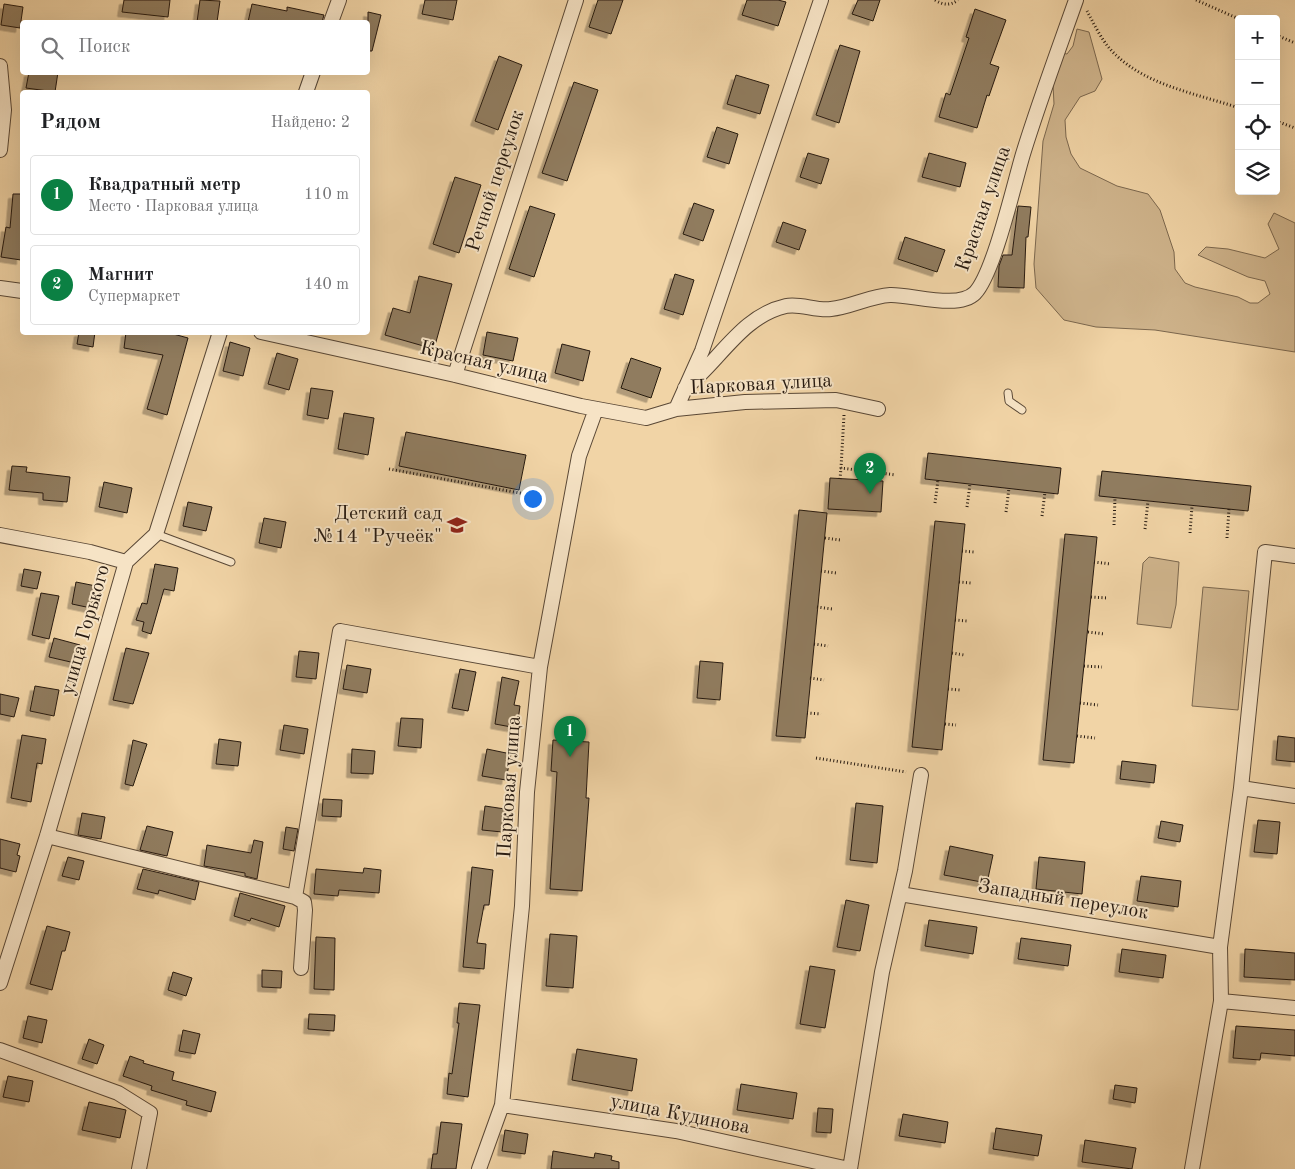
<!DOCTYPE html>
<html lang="ru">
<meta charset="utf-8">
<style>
:root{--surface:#fff;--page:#f2f2f2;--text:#202124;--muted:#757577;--line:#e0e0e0;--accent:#0b8043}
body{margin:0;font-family:"Old Standard TT",serif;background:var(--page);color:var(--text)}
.controls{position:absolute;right:15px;top:15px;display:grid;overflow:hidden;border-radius:5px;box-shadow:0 5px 20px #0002}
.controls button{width:45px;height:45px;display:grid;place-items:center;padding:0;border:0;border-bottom:1px solid var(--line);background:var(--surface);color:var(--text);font:25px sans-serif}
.you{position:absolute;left:532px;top:498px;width:18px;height:18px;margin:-12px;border:4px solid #fff;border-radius:50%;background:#1a73e8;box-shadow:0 0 0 8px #1a73e833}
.badge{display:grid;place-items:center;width:32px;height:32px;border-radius:50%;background:var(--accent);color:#fff;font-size:16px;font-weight:700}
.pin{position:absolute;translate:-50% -41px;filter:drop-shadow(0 1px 2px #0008)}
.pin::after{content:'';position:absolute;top:26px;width:18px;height:15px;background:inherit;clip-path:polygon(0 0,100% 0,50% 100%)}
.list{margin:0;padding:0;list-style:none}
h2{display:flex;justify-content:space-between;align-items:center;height:65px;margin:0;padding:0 20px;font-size:21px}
h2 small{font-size:16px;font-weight:400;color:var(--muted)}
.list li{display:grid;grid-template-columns:32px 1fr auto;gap:15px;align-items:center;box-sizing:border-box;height:80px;margin:0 10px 10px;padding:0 10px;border:1px solid var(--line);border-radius:5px}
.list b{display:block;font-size:19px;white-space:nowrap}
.list p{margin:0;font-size:16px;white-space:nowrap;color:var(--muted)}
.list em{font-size:16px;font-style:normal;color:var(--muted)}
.icon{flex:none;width:28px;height:28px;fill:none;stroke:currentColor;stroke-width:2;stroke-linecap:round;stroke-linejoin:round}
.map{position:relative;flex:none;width:1295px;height:1169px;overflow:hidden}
.search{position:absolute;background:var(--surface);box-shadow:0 5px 20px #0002;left:20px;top:20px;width:350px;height:55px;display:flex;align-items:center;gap:12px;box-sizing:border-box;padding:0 18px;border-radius:5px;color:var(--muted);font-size:19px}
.panel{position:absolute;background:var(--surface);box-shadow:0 5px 20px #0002;left:20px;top:90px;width:350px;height:245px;border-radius:5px}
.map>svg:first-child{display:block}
.green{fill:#cfb48c;stroke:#7b674e}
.building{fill:#907b5e;stroke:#271a10;filter:url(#shadow)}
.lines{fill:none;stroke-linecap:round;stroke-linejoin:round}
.lane-casing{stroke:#5a4836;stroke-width:9}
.street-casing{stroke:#5a4836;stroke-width:16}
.path{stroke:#271a10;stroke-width:3;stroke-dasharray:1 2.5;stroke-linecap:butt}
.lane{stroke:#f6e3c5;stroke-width:7}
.street{stroke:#f6e3c5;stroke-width:14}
.labels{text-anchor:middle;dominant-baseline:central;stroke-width:4;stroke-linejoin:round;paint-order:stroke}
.street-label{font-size:20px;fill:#271a10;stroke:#f6e3c5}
.poi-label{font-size:20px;fill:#271a10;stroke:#f6e3c5;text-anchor:end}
</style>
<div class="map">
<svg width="1295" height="1169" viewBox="0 0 1295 1169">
<defs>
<filter id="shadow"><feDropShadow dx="-4.5" dy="4.5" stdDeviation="0" flood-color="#0004"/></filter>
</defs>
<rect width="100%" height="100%" fill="#f1d4a6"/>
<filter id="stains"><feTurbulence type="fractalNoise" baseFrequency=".004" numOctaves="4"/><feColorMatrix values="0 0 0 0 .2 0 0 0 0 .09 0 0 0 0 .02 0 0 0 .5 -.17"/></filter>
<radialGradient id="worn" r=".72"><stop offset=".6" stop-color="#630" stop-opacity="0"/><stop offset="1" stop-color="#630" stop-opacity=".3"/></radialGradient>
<path class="green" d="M1077,29l12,3 13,47 -7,12 -15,6 -15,23 1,17 5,17 9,14 37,18 31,8 12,16 14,42 1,17 10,14 10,4 43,10 12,6h8l12,-9 -5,-13 -17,-4 -50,-22 8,-8 22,2 37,9 14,-9 -11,-25 6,-11 21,10v129l-140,-22 -59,-3 -32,-7 -28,-32 -2,-24 9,-123 11,-37 -2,-39 4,-13 11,2 6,-8z
M1149,557l30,5 -3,43 -5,23 -34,-4 6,-61z
M1203,587l46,4 -11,119 -46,-4z"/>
<path class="building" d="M124,0h46l-2,17 -46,-5z
M200,0l20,1 -3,21h-20z
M425,0h32l-4,20 -31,-6z
M598,0h25l-12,34 -22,-7z
M747,0h31l8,2 -8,24 -36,-11z
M858,0h22l-7,21 -21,-7z
M4,4l19,3 -3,21 -19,-3z
M252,4l35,7v-4l37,8 -2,7h-74z
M975,9l31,11 -16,44 9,3 -10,29 -2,-1 -10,33 -38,-11 7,-24 4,2 19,-57 -3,-1z
M368,12l13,3 -9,36h-4z
M840,45l20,6 -21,72 -23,-8z
M499,56l23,9 -24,65 -23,-9z
M29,72h29l-3,20 -29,-4z
M736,75l33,10 -9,29 -33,-10z
M574,82l24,8 -31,91 -25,-8z
M717,127l21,7 -9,30 -22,-7z
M808,153l21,6 -8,25 -21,-7z
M929,153l37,10 -6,24 -38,-10z
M455,177l26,8 -22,68 -26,-9z
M13,194h9l-1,66 -20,-3 5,-30 4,1z
M694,203l20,7 -11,31 -20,-7z
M530,206l25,8 -21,63 -25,-8z
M1018,206l13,1 -3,30h-2l-2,51 -26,-1 1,-21 4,-11h9z
M783,222l23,8 -7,20 -23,-8z
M905,237l40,13 -8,22 -39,-13z
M675,274l19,6 -11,35 -19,-6z
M419,276l33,8 -18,65 -49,-14 8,-27 17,5z
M79,332h16l-2,15 -16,-3z
M126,332h40l22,6 -21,77 -20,-6 16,-54 -39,-7z
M487,332l31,6 -5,23 -30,-6z
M230,342l20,6 -7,28 -20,-5z
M562,344l28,7 -7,30 -28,-8z
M277,353l21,6 -9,31 -21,-6z
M631,358l30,10 -10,30 -30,-10z
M311,388l22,3 -5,28 -21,-4z
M344,413l30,5 -6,37 -30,-6z
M406,432l120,23 -7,35 -120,-24z
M928,453l133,15 -3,26 -133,-15z
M12,466l15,1 -1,5 44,5 -3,25 -24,-2v-7l-34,-3z
M1102,471l149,15 -3,25 -149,-15z
M830,478l53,3 -2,31 -53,-3z
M104,482l28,6 -5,25 -28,-6z
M188,502l24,5 -6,24 -23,-5z
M799,510l28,3 -22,225 -29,-2z
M264,518l22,4 -5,26 -22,-5z
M935,521l30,3 -23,226 -30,-3z
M1065,534l32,3 -23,226 -31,-3z
M155,564l23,4 -4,23 -10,-2 -13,45 -9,-3 2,-9 -8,-2 6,-17 5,1z
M24,569l17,3 -4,17 -16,-3z
M76,582l20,4 -5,22 -19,-4z
M41,593l18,3 -10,43 -17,-4z
M54,638l26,7 -5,18 -26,-6z
M126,648l23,5 -16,51 -20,-4z
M299,651l20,2 -3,26 -20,-2z
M700,661l23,2 -3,37 -23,-2z
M347,665l24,4 -4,24 -24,-4z
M460,669l16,3 -8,39 -16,-3z
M502,677l17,4 -5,24 6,1 -3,22 -22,-4z
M35,686l24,4 -5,26 -24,-5z
M0,694l19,4 -5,19 -14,-3z
M401,718l22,1 -2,29 -23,-2z
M284,725l24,4 -4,25 -24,-4z
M22,735l24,4 -4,25 -5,-1 -6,39 -20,-4z
M1278,736l17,2v24l-19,-2z
M219,739l22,3 -3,24 -22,-2z
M133,740l14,4 -14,42 -8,-2z
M553,740l36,2 -3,56h3l-7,93 -32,-2 7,-117 -6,-1z
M352,749l23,2 -2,23 -22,-1z
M487,749l24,5 -5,26 -24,-4z
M1122,761l34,4 -2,18 -34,-4z
M323,799l19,1 -1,17 -19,-1z
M856,803l27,3 -6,57 -27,-3z
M485,806l20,3 -3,23 -20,-2z
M82,813l23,4 -4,22 -23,-4z
M1258,820l22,2 -3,32 -23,-2z
M1161,821l22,4 -3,17 -22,-4z
M147,826l26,6 -6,24 -27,-6z
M286,827l12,2 -4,22 -11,-2z
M0,839l20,5 -3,11 3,1 -4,16 -16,-4z
M254,840l9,2 -6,37 -12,-3v-3l-41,-7 3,-21 44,8z
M950,846l43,9 -6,28 -43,-8z
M68,857l16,4 -5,19 -17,-4z
M1039,857l46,5 -3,32 -46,-5z
M472,867l21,3 -4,35h-5l-7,38 9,1 -2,25 -21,-2z
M364,868l17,2 -2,23 -40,-3 -1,6 -24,-2 2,-25 47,4z
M143,869l56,13 -4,18 -36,-10 -1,4 -21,-5z
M1141,876l40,5 -3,26 -41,-6z
M240,893l45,13 -6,21 -28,-9 -1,3 -16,-5z
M846,900l23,5 -9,46 -23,-4z
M929,920l48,7 -4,27 -48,-8z
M47,926l23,6 -5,19h-3l-10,39 -22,-6z
M550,934l27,2 -4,52 -27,-2z
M316,937l19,1 -1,52 -20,-1z
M1021,938l50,7 -3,21 -50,-7z
M1122,949l44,6 -3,23 -44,-6z
M1245,949l50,4v27l-51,-3z
M810,966l25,4 -10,58 -25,-4z
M262,970l20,1 -1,17 -19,-1z
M173,972l19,6 -6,18 -18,-6z
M459,1003l21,2 -12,92 -21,-3 2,-21 3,1 7,-51h-2z
M309,1014l26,1 -1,16 -26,-2z
M28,1016l19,4 -5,23 -19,-5z
M1236,1026l59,4v26l-34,-3 -1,7 -27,-2z
M183,1030l17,4 -5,20 -16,-3z
M89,1039l15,6 -7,19 -15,-5z
M577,1049l60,10 -5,32 -60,-11z
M130,1056l14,5 -1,2 31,9 -2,8 44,12 -5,20 -25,-7 1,-4 -36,-11 1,-4 -29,-10z
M8,1076l25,5 -4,21 -26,-5z
M741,1084l56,9 -4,26 -56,-9z
M1115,1085l22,3 -2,15 -22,-4z
M89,1102l37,8 -6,28 -38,-8z
M818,1108l15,1 -2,24 -15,-1z
M903,1114l45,8 -3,21 -46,-7z
M441,1122l21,2 -6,45h-25l2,-15h4z
M996,1128l46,7 -4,21 -45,-7z
M505,1130l23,4 -3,20 -23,-3z
M1085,1140l51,8 -4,21 -50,-7z
M553,1151l41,7 1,-5 17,3 -1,4 8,2v7h-68z"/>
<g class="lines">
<defs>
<path id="lane" d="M1008,393l1,8 13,9
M156,534l75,28"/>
<path id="street" d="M331,22l8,-22
M0,66l4,44 -4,40
M306,92l7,-20
M0,288l22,3
M261,332l194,43 126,31 65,12 30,-9 69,-7 91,-2 42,9
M455,375l121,-375
M685,388c34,-26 56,-72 101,-82 14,-3 30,5 45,3 20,-2 39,-13 59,-14 21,-1 68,15 85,-2 19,-20 39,-109 48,-139 16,-52 35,-103 53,-154
M676,409l26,-58 119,-351
M0,535l90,17 36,10
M1241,788l54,8
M47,836l248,61 45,-266 200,36
M900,894l320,53
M295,897l9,5 1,8 -4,58
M0,983l47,-147 79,-274 30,-28 64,-202
M1221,1001l74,7
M0,1050l118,43 32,20 -11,56
M502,1105l174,26 173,38
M479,1169l23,-64 20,-199 5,-114 13,-125 39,-211 17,-47
M850,1169l32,-197 23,-101 16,-96
M1192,1169l29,-168 -1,-54 21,-159 24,-236 30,4"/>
</defs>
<use href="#lane" class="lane-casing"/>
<use href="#street" class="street-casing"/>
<path class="path" d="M935,0c8,5 15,6 23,0
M1196,0l43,19
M1087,11c8,15 17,34 30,45 32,30 81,38 122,52
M1276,35l19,8
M1276,121l19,7
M844,415l-3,53 55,7
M389,469l158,29
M840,479l1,-11
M935,503l3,-23
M967,507l3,-23
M1006,512l3,-24
M1042,516l3,-24
M1114,525l1,-27
M1145,529l3,-28
M1190,533l2,-27
M825,538l15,2
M1227,538l2,-29
M962,551l12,1
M1094,562l17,2
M821,571l15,2
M959,582l12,1
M1091,597l17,1
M817,607l15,2
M955,620l12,1
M1088,632l17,2
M814,644l14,2
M952,653l12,2
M1084,666l18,1
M810,678l14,2
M948,689l12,1
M1080,703l18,2
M807,713l14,1
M945,724l11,1
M1077,736l18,2
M816,758l90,14"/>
<use href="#lane" class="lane"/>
<use href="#street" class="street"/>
</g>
<defs>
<symbol id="school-bare" viewBox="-9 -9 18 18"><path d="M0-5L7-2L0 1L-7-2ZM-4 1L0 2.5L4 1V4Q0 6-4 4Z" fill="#8f2418" stroke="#f6e3c5" stroke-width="2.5" paint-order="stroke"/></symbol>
</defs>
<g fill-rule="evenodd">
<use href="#school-bare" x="443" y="511" width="28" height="28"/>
</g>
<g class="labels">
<g class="street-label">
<text transform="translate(496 181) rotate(-72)">Речной переулок</text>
<text transform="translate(984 209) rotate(-71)">Красная улица</text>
<text transform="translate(484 363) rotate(13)">Красная улица</text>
<text transform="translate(761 385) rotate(-3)">Парковая улица</text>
<text transform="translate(86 630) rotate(-74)">улица Горького</text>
<text transform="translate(510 787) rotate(-86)">Парковая улица</text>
<text transform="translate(1063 900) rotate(9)">Западный переулок</text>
<text transform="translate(680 1115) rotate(11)">улица Кудинова</text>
</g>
<g class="poi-label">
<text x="442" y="514">Детский сад<tspan x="442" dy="23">№14 "Ручеёк"</tspan></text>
</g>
</g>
<rect width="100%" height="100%" filter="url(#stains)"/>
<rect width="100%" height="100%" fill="url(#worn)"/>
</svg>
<div class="controls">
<button>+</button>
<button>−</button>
<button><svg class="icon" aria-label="locate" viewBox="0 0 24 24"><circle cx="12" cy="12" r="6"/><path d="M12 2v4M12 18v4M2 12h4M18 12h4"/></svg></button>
<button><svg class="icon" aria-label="layers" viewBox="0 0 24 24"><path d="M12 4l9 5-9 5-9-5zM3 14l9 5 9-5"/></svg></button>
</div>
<div class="you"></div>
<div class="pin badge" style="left:570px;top:757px">1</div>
<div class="pin badge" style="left:870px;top:494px">2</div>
<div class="search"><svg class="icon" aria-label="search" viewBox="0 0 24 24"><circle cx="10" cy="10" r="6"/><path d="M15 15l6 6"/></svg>Поиск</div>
<section class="panel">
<h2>Рядом<small>Найдено: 2</small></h2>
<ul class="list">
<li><span class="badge">1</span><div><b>Квадратный метр</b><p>Место · Парковая улица</p></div><em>110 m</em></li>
<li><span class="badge">2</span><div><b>Магнит</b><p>Супермаркет</p></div><em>140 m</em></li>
</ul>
</section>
</div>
